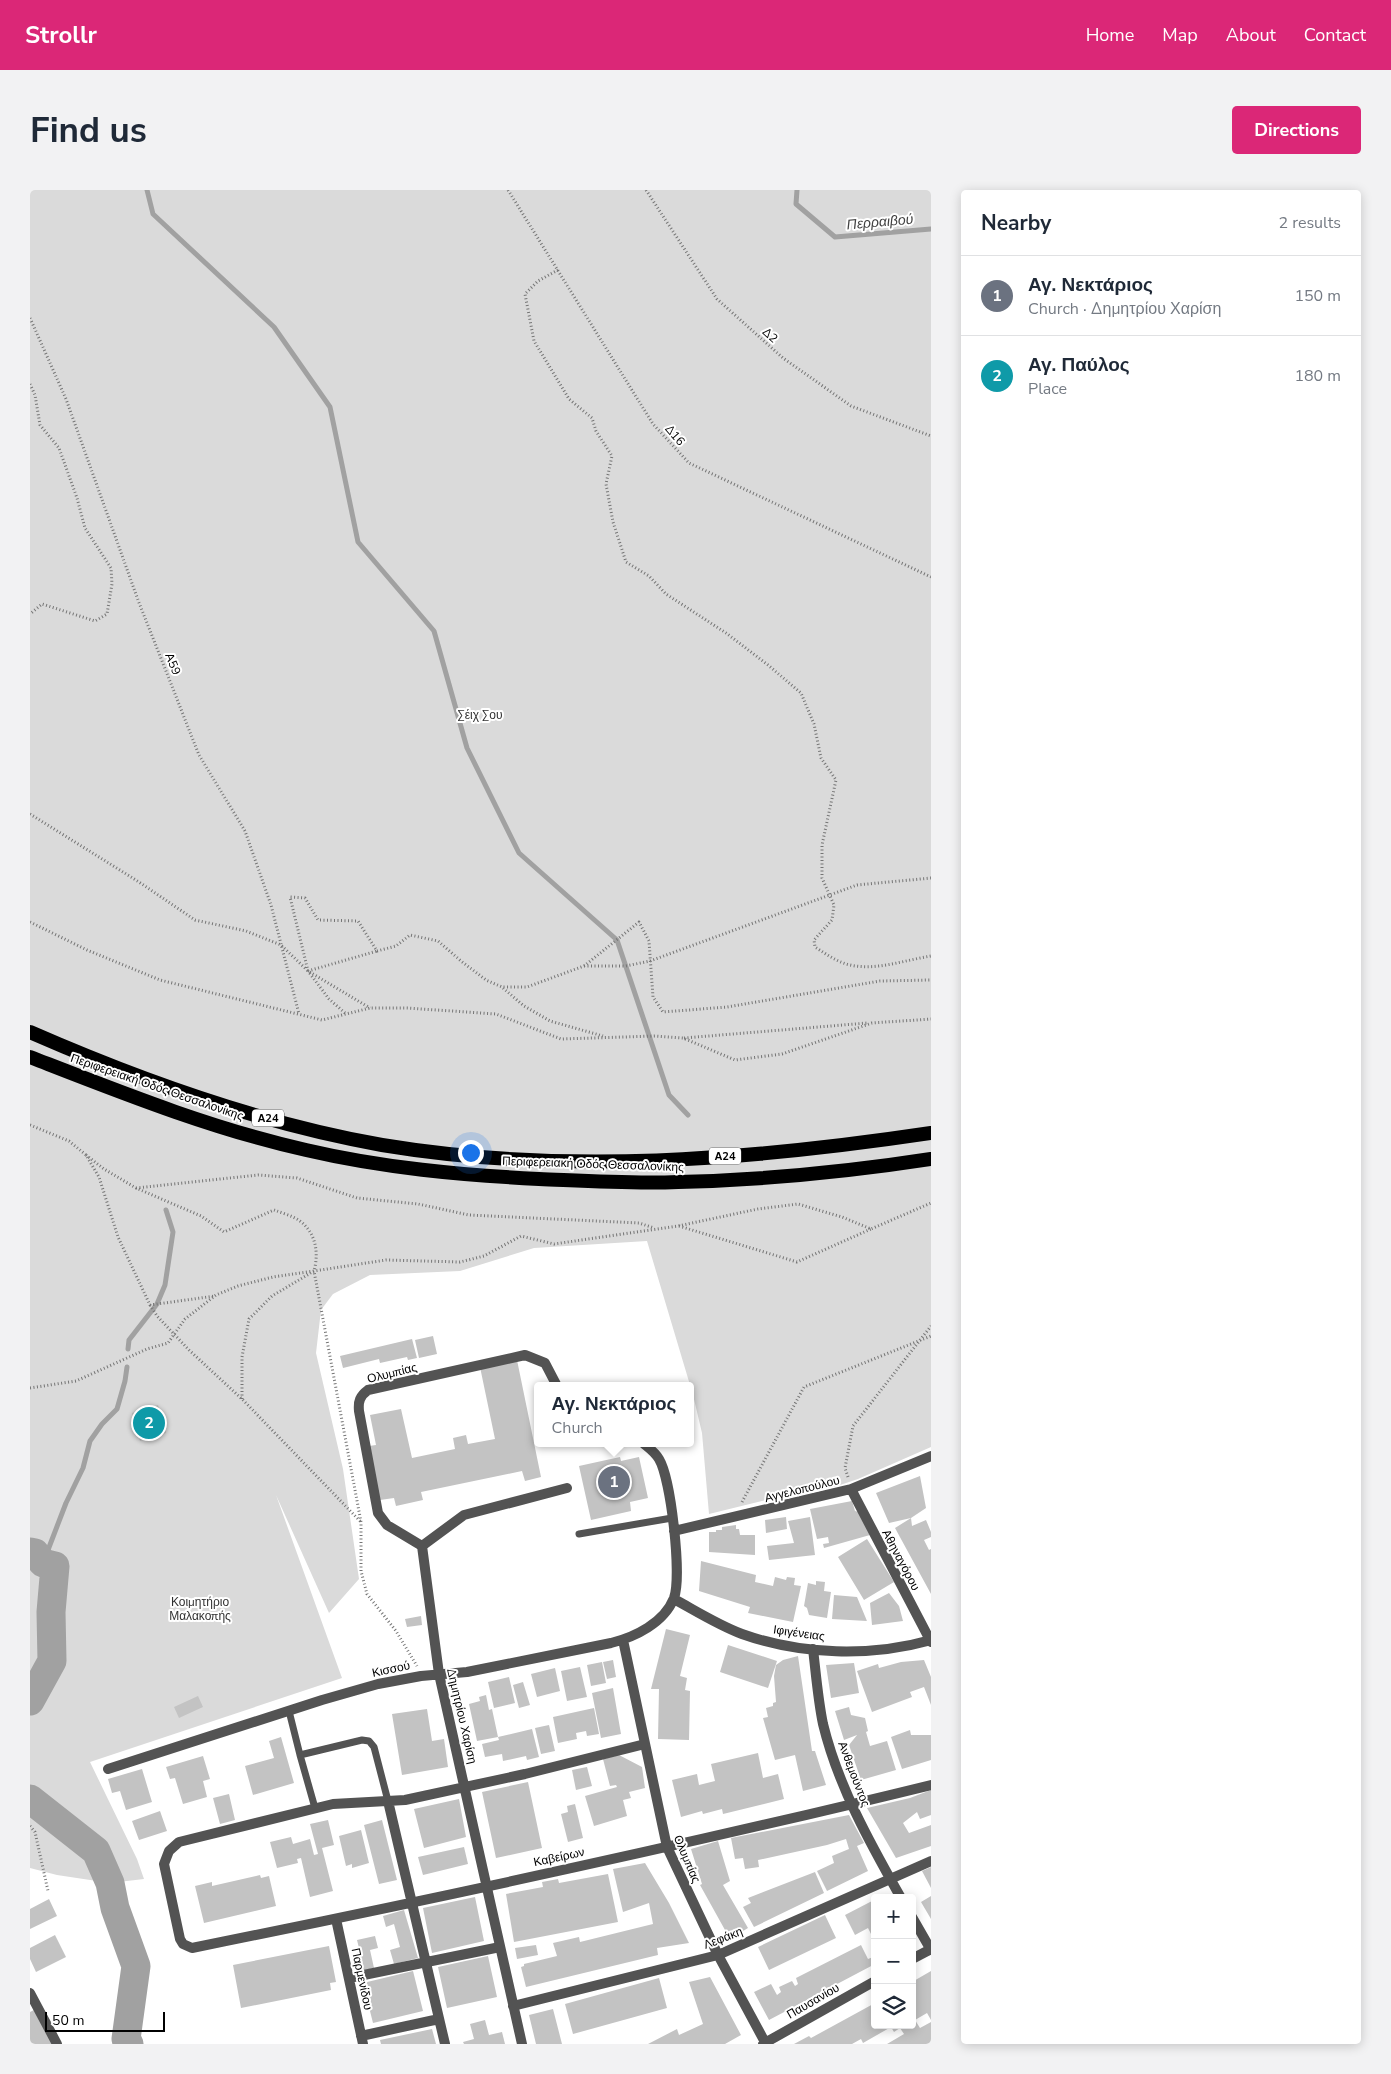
<!DOCTYPE html>
<meta charset="utf-8">
<style>
:root{--surface:#fff;--page:#f2f2f3;--text:#1f2937;--muted:#747a83;--line:#e0e1e3;--accent:#db2777}
body{margin:0;font-family:"Nunito Sans",sans-serif;background:var(--page);color:var(--text)}
.controls{position:absolute;right:15px;bottom:15px;display:grid;overflow:hidden;border-radius:5px;box-shadow:0 2px 12px #0003}
.controls button{width:45px;height:45px;display:grid;place-items:center;padding:0;border:0;border-bottom:1px solid var(--line);background:var(--surface);color:var(--text);font:25px sans-serif}
.scale{position:absolute;left:15px;bottom:12px;width:120px;box-sizing:border-box;padding-left:5px;border:2px solid #000;border-top:0;font-size:14px;line-height:18px;white-space:nowrap;color:#000;-webkit-text-stroke:4px #fff;paint-order:stroke}
.you{position:absolute;left:440px;top:962px;width:18px;height:18px;margin:-12px;border:4px solid #fff;border-radius:50%;background:#1a73e8;box-shadow:0 0 0 8px #1a73e833}
.badge{display:grid;place-items:center;width:32px;height:32px;border-radius:50%;background:var(--accent);color:#fff;font-size:16px;font-weight:700}
.pin{position:absolute;translate:-50% -50%;border:2px solid #fff;box-shadow:0 1px 5px #0006}
.popup{position:absolute;left:504px;top:1192px;width:160px;height:65px;box-sizing:border-box;display:grid;place-content:center;border-radius:5px;background:var(--surface);filter:drop-shadow(0 1px 4px #0005);font-size:16px;white-space:nowrap;color:var(--muted)}
.popup b{font-size:19px;color:var(--text)}
.popup::after{content:'';position:absolute;left:50%;top:100%;margin-left:-10px;border:10px solid transparent;border-top-color:var(--surface)}
.list{margin:0;padding:0;list-style:none}
h2{display:flex;justify-content:space-between;align-items:center;height:65px;margin:0;padding:0 20px;font-size:21px}
h2 small{font-size:16px;font-weight:400;color:var(--muted)}
.list li{display:grid;grid-template-columns:32px 1fr auto;gap:15px;align-items:center;box-sizing:border-box;height:80px;padding:0 20px;border-top:1px solid var(--line)}
.list b{display:block;font-size:19px;white-space:nowrap}
.list p{margin:0;font-size:16px;white-space:nowrap;color:var(--muted)}
.list em{font-size:16px;font-style:normal;color:var(--muted)}
.icon{flex:none;width:28px;height:28px;fill:none;stroke:currentColor;stroke-width:2;stroke-linecap:round;stroke-linejoin:round}
.map{position:relative;flex:none;width:901px;height:1854px;overflow:hidden;border-radius:5px}
header{display:flex;align-items:center;gap:30px;box-sizing:border-box;height:70px;padding:0 25px;background:var(--accent);color:#fff}
header strong{font-size:24px}
nav{display:flex;gap:28px;margin-inline-start:auto;font-size:18px}
.intro{display:flex;align-items:center;justify-content:space-between;box-sizing:border-box;height:120px;padding:0 30px}
h1{margin:0;font-size:35px}
.button{padding:12px 22px;border-radius:5px;background:var(--accent);color:#fff;font-size:18px;font-weight:700}
main{display:flex;gap:30px;padding:0 30px}
aside{flex:1;background:var(--surface);border-radius:5px;box-shadow:0 2px 12px #0003}
.map>svg:first-child{display:block}
.green{fill:#dadada}
.lines{fill:none;stroke-linecap:round;stroke-linejoin:round}
.stream{stroke:#a1a1a1;stroke-width:5}
.river{stroke:#a1a1a1;stroke-width:29}
.building{fill:#c3c3c3}
.path{stroke:#757575;stroke-width:3;stroke-dasharray:1 2.5;stroke-linecap:butt}
.service{stroke:#535353;stroke-width:7}
.minor{stroke:#535353;stroke-width:10}
.trunk{stroke:#000;stroke-width:14}
.labels{text-anchor:middle;dominant-baseline:central;stroke-width:4;stroke-linejoin:round;paint-order:stroke}
.shield{fill:#fff;stroke:#4c4c4c;stroke-width:1}
.shield-label{font-size:11px;font-weight:bold;fill:#000}
.street-label{font-size:12px;fill:#000;stroke:#fff}
.park-label{font-size:12px;fill:#313131;stroke:#fff}
.water-label{font-size:14px;font-style:italic;fill:#424242;stroke:#fff}
</style>
<header>
<strong>Strollr</strong>
<nav><a>Home</a><a>Map</a><a>About</a><a>Contact</a></nav>
</header>
<div class="intro"><h1>Find us</h1><a class="button">Directions</a></div>
<main>
<div class="map">
<svg width="901" height="1854" viewBox="0 0 901 1854">
<rect width="100%" height="100%" fill="#fff"/>
<path class="green" d="M0,0h901v1257l-73,32 -21,7 -54,10 -74,18 -7,-81 -9,-38 -46,-154 -113,7 -74,23 -90,4 -37,19 -12,16 -5,43 27,116 16,110 -30,34 -53,-118 66,183 -252,84 47,97 7,20 -34,4 -53,-8 -27,-7z"/>
<g class="lines">
<path class="stream" d="M117,0l6,24 121,113 56,80 28,135 76,89 33,117 52,105 98,87 52,155 19,20
M767,0l-1,14 39,33 96,-8
M98,1159l1,-9 28,-36 8,-19 8,-53 -7,-22
M13,1373l23,-60 17,-35 7,-27 12,-17 15,-15 8,-28 2,-14"/>
<path class="river" d="M0,1362l5,1 8,10 12,3 -4,46 1,49 -22,40
M0,1609l66,52 14,32 5,25 21,58 -10,73 3,5"/>
</g>
<path class="building" d="M403,1146l4,18 -18,4 -4,-18z
M382,1149l5,19 -9,2 -1,-3 -27,6 -1,-4 -36,9 -3,-12z
M487,1170l24,117 -16,4 -3,-10 -101,21 2,8 -27,6 -2,-8 -14,2 -11,-54 7,-1 -6,-30 31,-6 11,49 43,-9 -2,-11 13,-3 2,9 27,-5 -15,-72z
M128,1215l8,28 -26,8 -8,-28z
M590,1267l1,4 18,-4 9,41 -18,4 1,9 -40,9 -12,-54z
M890,1286l6,32 -15,10 -22,5 -13,-30z
M822,1311l3,10 4,1 11,23 -46,13 -1,-4 6,-1 -1,-6 -11,2 -7,-30z
M756,1327l1,12 -21,4 -1,-13z
M780,1327l5,38 -46,5 -2,-14 27,-3 -6,-22z
M881,1328l1,8 14,-6 5,12v5l-7,3 5,10 2,-1v45l-36,-66z
M706,1335v4h3l1,6h15v20l-46,-3v-20h7v-2h6v-3z
M837,1349l27,43 -30,18 -26,-43z
M671,1371l55,14 -1,7 18,4 2,-9 11,3 1,-3 8,1 -1,7 7,1 -8,36 -45,-9 2,-6 -51,-16z
M786,1391l9,1 -1,9 7,1 -4,26 -18,-3 -2,-7 -3,-2 4,-23 8,2z
M859,1403l10,13 4,15 -31,4 -2,-22z
M804,1405l23,2 10,24 -35,-2z
M391,1426l1,9 -15,2 -2,-8z
M636,1439l24,6 -10,41 7,2 -2,12 5,1 -1,49 -31,-1 1,-50h-8z
M698,1455l49,16 -9,27 -48,-16z
M768,1466l14,95h3l11,34 -23,6 -8,-36 -20,5 -12,-42 5,-1 -2,-9 7,-2v-3l3,-1 -2,-26 2,-11 7,-5z
M583,1470l3,17 -9,2 -4,-17z
M894,1470l7,17v28l-7,-18 -14,5 2,5 -40,15 -15,-41 21,-7 1,4 22,-6z
M572,1472l4,21 -15,3 -4,-21z
M824,1473l5,30 -28,5 -5,-33z
M550,1477l7,30 -20,4 -6,-30z
M525,1478l5,23 -23,6 -6,-23z
M479,1487l6,26 -21,5 -6,-26z
M493,1492l7,23 -11,3 -6,-23z
M583,1498l8,46 -20,4 -9,-45z
M456,1505l3,15 3,-1 6,28 34,-8 7,28 -12,3 -1,-4 -23,5 -1,-7 -17,3 -3,-13 17,-4 -1,-3 -21,4 -8,-37 11,-3 -1,-4z
M168,1506l5,11 -24,11 -5,-11z
M819,1517l2,8 14,3 3,13 -2,1 4,14 17,-5 9,29 -35,10 -12,-35 8,-10 -13,5 -9,-29z
M564,1518l5,26 -12,2 -1,-5 -10,2 1,6 -19,4 -5,-26z
M397,1519l5,32 12,-2 4,28 -46,8 -10,-61z
M519,1535l6,26 -14,3 -6,-26z
M880,1540l1,5h20v25l-29,9 -11,-32z
M251,1547l13,46 -41,12 -8,-29 29,-8 -5,-17z
M728,1563l5,25 15,-4 6,25 -61,15 -1,-5 -19,5 -1,-3 -21,6 -9,-37 25,-6 2,11 16,-4 -4,-17z
M589,1565l23,12 3,21 -16,4 2,6 -8,2 4,16 -33,10 -9,-30 32,-9 -1,-2 -6,1 -7,-27z
M173,1566l7,23 -7,2 4,16 -24,7 -8,-26 -5,1 -4,-12z
M557,1577l5,19 -16,4 -4,-20z
M112,1579l10,33 -26,8 -6,-19 -8,2 -4,-14z
M498,1592l14,66 -46,10 -14,-66z
M901,1600v25l-11,4 -3,-7 -14,11 6,10 22,-8v21l-35,12 -29,-50 43,-10z
M199,1604l6,26 -15,4 -7,-26z
M429,1609l7,38 -42,11 -10,-39z
M545,1614l8,34 -15,4 -7,-28 7,-2 -1,-6z
M130,1621l7,20 -28,9 -7,-19z
M819,1625l15,28 -7,3 11,25 -41,20 -10,-20 17,-8 -2,-7 17,-7 -3,-10 -19,6 -69,15 1,7 -14,2 -2,-11 -8,1 -4,-21z
M298,1630l6,25 -12,3 11,43 -23,6 -9,-39 -4,1 1,4 -21,5 -7,-26 21,-5 2,7 17,-5 4,16 4,-1 -8,-30z
M352,1630l15,60 -18,4 -15,-59z
M331,1640l8,33 -17,5v-4l-6,2 -7,-30z
M688,1651l12,40 -7,4 25,43 -18,11 -30,-54 2,-1 -11,-35z
M434,1657l4,17 -45,11 -5,-18z
M615,1673l24,40 20,40 -32,5 1,7 -132,32 -5,-20 3,-1v-2l33,-8 -4,-13 26,-6 1,5 73,-18 -4,-21 -26,9 -10,-43z
M901,1677v21l-9,-17z
M785,1682l9,21 -70,34 -11,-20 8,-4 -3,-5z
M578,1684l10,48 -104,20 -8,-48 37,-7 -1,-5 16,-3 1,4z
M230,1685l1,3 8,-2 7,30 -72,17 -9,-37 17,-4v4z
M901,1706v23l-10,-17z
M445,1707l9,44 -52,12 -9,-45z
M19,1709l8,17 -27,13v-20z
M842,1711v2l3,-2v41l-7,-14 -13,7 -10,-20z
M374,1720l14,48 -24,6 -4,-14 10,-3 -6,-23 -8,3 -3,-11z
M795,1725l11,23 -67,32 -11,-23z
M25,1745l11,22 -30,15 -6,-13v-11z
M345,1746l3,12 -8,2 4,18 -13,3 -4,-18 3,-1 -3,-12z
M506,1755l2,10 -21,4 -2,-11z
M831,1755l7,14 5,-2 2,7 -106,56 -15,-28 17,-8 6,11 4,-3 -2,-5 13,-6 3,5 3,-2 -2,-6z
M299,1756l7,36 -6,1 1,7 -90,18 -8,-43z
M458,1766l9,41 -50,11 -9,-41z
M383,1781l10,40 -50,12 -10,-40z
M901,1781v49l-4,-7 -12,7 5,8 11,-6v22h-44l17,-10 -4,-6 -6,4 -3,-5 -28,16 -2,-4 -9,5h-58l15,-8 2,2 64,-35v22h37v-43z
M680,1787l31,58 -16,9h-77l29,-15 2,6 24,-11 -14,-42z
M629,1788l8,30 -94,26 -8,-30z
M523,1819l9,35h-26l-7,-29z
M4,1820l18,34h-22v-32z
M455,1830l4,15 13,-3 3,12h-41l-1,-2 11,-3 -4,-15z
M402,1839l4,15h-55l-1,-4z"/>
<g class="lines">
<path class="path" d="M478,0l145,234 36,39 242,114
M616,0l71,109 66,59 68,48 80,30
M528,80l-20,11 -13,13 9,47 35,58 23,19 4,13 16,25 -6,28 7,38 13,40 23,14 17,18 60,39 42,32 33,28 13,31 7,34 15,22 -14,65v33l12,27 -2,15 -18,20 1,7c11,7 22,15 35,18 26,6 55,-5 81,-9
M0,128l36,81 72,201 61,155 46,76 26,74 28,109
M0,194l5,11 5,30 19,23 18,50 8,30 26,40 1,16 -5,30 -12,7 -53,-17 -12,10
M0,624l109,68 56,38 51,11 35,14 27,26 62,37
M0,732l57,28 73,30 162,40 48,-12h37l89,6 65,25 94,-3 28,2 52,22 47,-6 90,-31 59,-4
M554,776h42l24,-5 207,-76 74,-7
M278,781l69,-20
M473,798l21,18 26,15 53,15
M315,823l-16,-14 -21,-28 -18,-74 15,1 13,22 40,1 19,30 19,-5 14,-11 28,6 23,20 25,19 16,7h25l57,-21 55,-44 10,19 4,56 10,15 64,-5 153,-26 51,-1
M654,848l183,-15
M0,935l39,16 17,14 13,22 19,60 32,68 65,-9
M56,965l18,14 32,19 65,28 23,16 50,-22c8,3 19,6 26,11 16,12 19,32 14,50
M106,998l122,-13 39,3 60,20 61,6 51,11 170,8 15,5
M649,1036l118,36 74,-33
M120,1115l7,11 32,34 53,49 119,123
M0,1198l46,-7 71,-32 21,-6 17,-24 31,-24 22,-9 35,-9 41,-6 47,251v49l6,23 29,37 21,35
M212,1209v-42l7,-38 23,-23 42,-25 72,-11 74,2 24,-6 37,-20 33,8 124,-18 80,-17 40,-5 44,13 29,12 60,-26
M818,1287l-3,-9 8,-42 78,-100
M712,1312l62,-115 127,-51
M0,1636l5,6 13,59"/>
<path class="service" d="M549,1344l93,-16
M259,1521l11,44 62,-15 7,1 5,6 14,54
M270,1565l15,53"/>
<path class="minor" d="M821,1299l80,153
M644,1341l177,-42 80,-33
M392,1356l-35,-21 -9,-12 -19,-102c-1,-10 1,-15 9,-21l157,-35 20,8 12,23
M644,1409c22,12 44,26 68,35 59,21 129,23 189,6
M593,1450l44,207 51,108 48,89
M783,1459c3,25 5,51 10,75 15,62 47,119 78,174
M615,1554l-120,30 -120,26 -72,4 -154,38 -10,9 -5,13 16,75 3,5 9,4c247,-50 494,-103 739,-163
M78,1579l214,-69 56,-16 43,-8 46,-4 144,-29c24,-6 53,-20 63,-45 8,-22 -3,-119 -15,-139 -4,-7 -10,-11 -16,-16
M358,1611l57,243
M882,1727l19,33
M306,1729l27,125
M882,1769l19,-10
M319,1788l151,-31
M0,1803l27,51
M483,1816l205,-51 213,-94
M331,1846l78,-17
M492,1854l-83,-370 -17,-128 42,-31 103,-27
M733,1854l112,-63"/>
<path class="trunk" d="M0,842c112,49 231,92 352,113 181,30 368,15 549,-12
M0,867c90,35 182,72 276,93 77,18 155,25 233,29 47,2 93,5 139,3 85,-2 169,-10 253,-23"/>
</g>
<g class="labels">
<g class="shield">
<rect x="222" y="919.5" width="32" height="17" rx="4"/>
<rect x="679" y="957.5" width="32" height="17" rx="4"/>
</g>
<g class="shield-label">
<text x="238" y="928">Α24</text>
<text x="695" y="966">Α24</text>
</g>
<g class="street-label">
<text transform="translate(740 145) rotate(42)">Δ2</text>
<text transform="translate(645 245) rotate(49)">Δ16</text>
<text transform="translate(143 474) rotate(68)">Α59</text>
<text transform="translate(127 897) rotate(19)">Περιφερειακή Οδός Θεσσαλονίκης</text>
<text transform="translate(563 974) rotate(2)">Περιφερειακή Οδός Θεσσαλονίκης</text>
<text transform="translate(362 1183) rotate(-14)">Ολυμπίας</text>
<text transform="translate(772 1299) rotate(-14)">Αγγελοπούλου</text>
<text transform="translate(871 1370) rotate(62)">Αθηναγόρου</text>
<text transform="translate(769 1443) rotate(8)">Ιφιγένειας</text>
<text transform="translate(361 1479) rotate(-12)">Κισσού</text>
<text transform="translate(432 1526) rotate(77)">Δημητρίου Χαρίση</text>
<text transform="translate(824 1584) rotate(69)">Ανθεμούντος</text>
<text transform="translate(529 1667) rotate(-12)">Καβείρων</text>
<text transform="translate(657 1669) rotate(67)">Ολυμπίας</text>
<text transform="translate(693 1748) rotate(-21)">Λεφάκη</text>
<text transform="translate(332 1789) rotate(78)">Παρμενίδου</text>
<text transform="translate(783 1811) rotate(-30)">Παυσανίου</text>
</g>
<g class="park-label">
<text x="450" y="525">Σέιχ Σου</text>
<text x="170" y="1412">Κοιμητήριο<tspan x="170" dy="14">Μαλακοπής</tspan></text>
</g>
<g class="water-label">
<text transform="translate(850 32) rotate(-5)">Περραιβού</text>
</g>
</g>
</svg>
<div class="controls">
<button>+</button>
<button>−</button>
<button><svg class="icon" aria-label="layers" viewBox="0 0 24 24"><path d="M12 4l9 5-9 5-9-5zM3 14l9 5 9-5"/></svg></button>
</div>
<div class="scale">50 m</div>
<div class="you"></div>
<div class="pin badge" style="left:584px;top:1292px;background:#6b7280">1</div>
<div class="popup"><b>Αγ. Νεκτάριος</b>Church</div>
<div class="pin badge" style="left:119px;top:1233px;background:#0f9aa8">2</div>
</div>
<aside>
<h2>Nearby<small>2 results</small></h2>
<ul class="list">
<li><span class="badge" style="background:#6b7280">1</span><div><b>Αγ. Νεκτάριος</b><p>Church · Δημητρίου Χαρίση</p></div><em>150 m</em></li>
<li><span class="badge" style="background:#0f9aa8">2</span><div><b>Αγ. Παύλος</b><p>Place</p></div><em>180 m</em></li>
</ul>
</aside>
</main>
